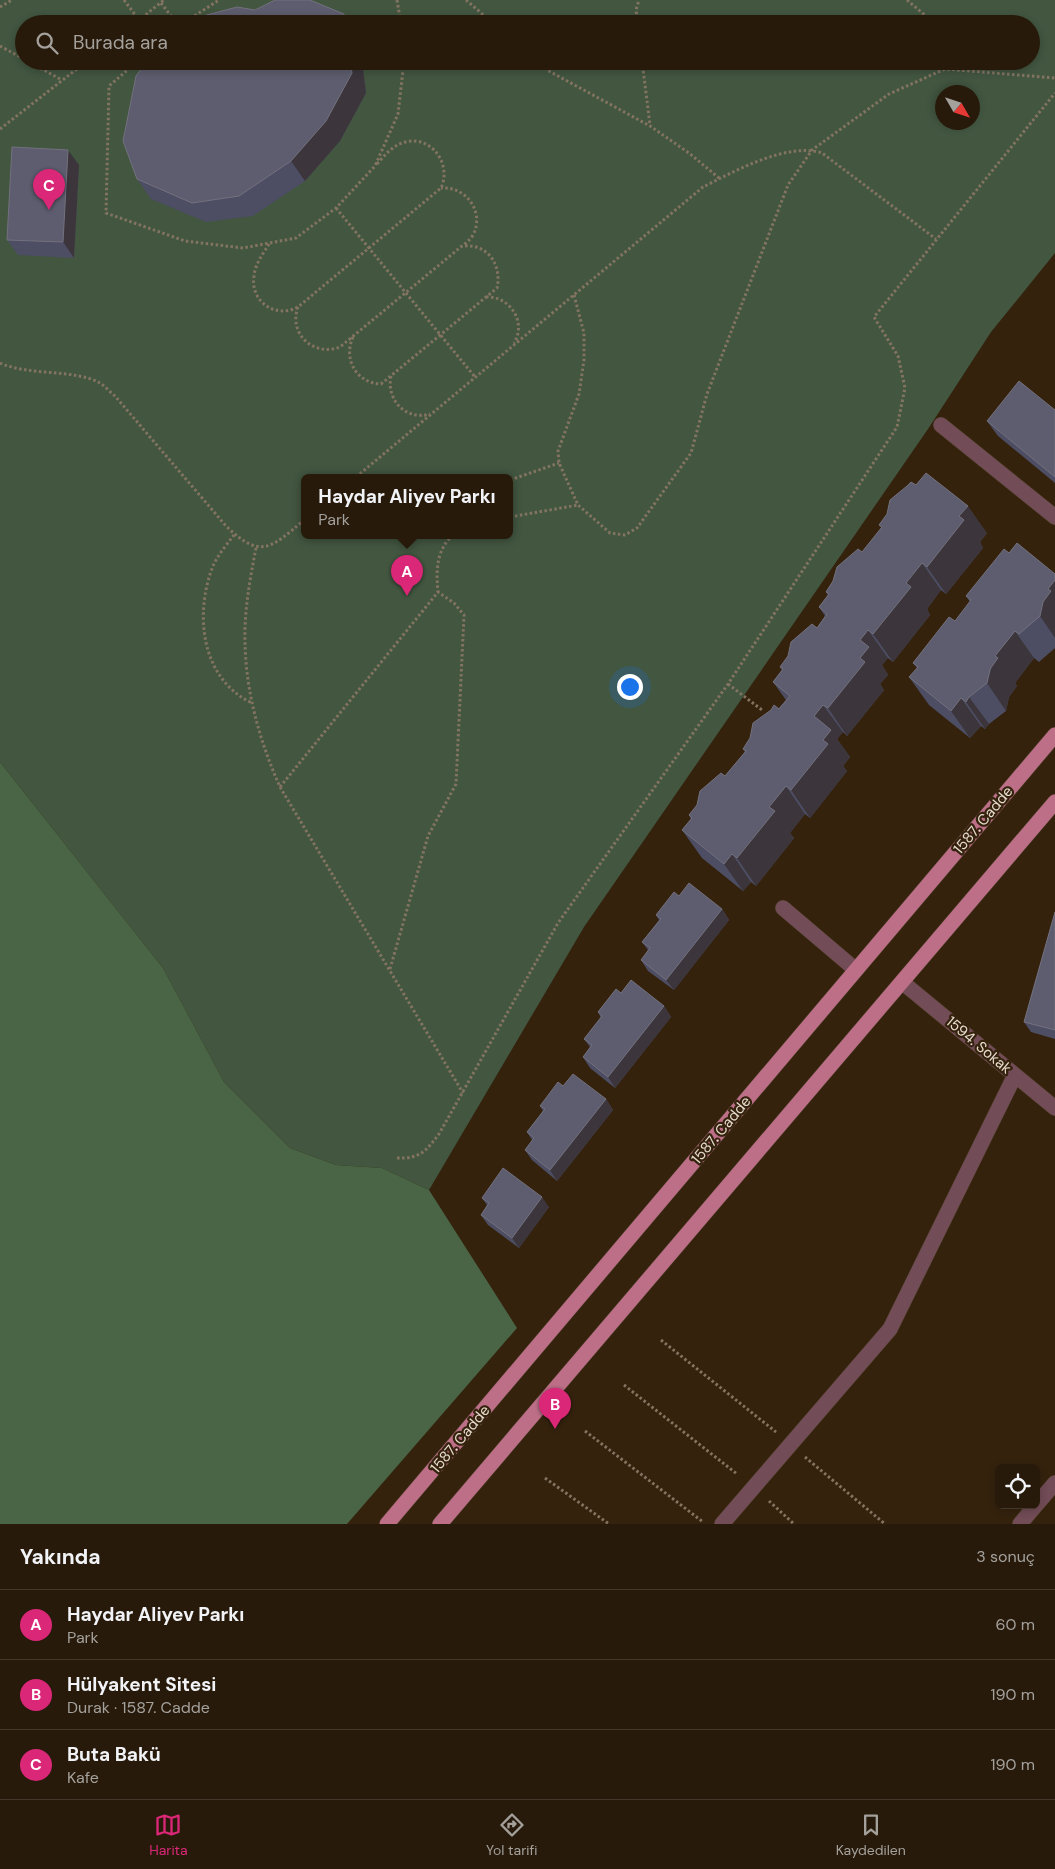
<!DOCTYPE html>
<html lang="tr">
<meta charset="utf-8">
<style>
:root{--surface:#271a0a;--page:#332718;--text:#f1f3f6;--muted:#a4a19c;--line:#43382b;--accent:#db2777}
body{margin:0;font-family:"DM Sans",sans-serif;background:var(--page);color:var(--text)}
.controls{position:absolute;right:15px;bottom:15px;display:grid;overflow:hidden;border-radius:8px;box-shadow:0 2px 8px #0003}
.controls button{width:45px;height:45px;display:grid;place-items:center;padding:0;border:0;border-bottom:1px solid var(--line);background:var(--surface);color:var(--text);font:25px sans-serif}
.compass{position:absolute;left:935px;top:85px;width:45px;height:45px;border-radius:50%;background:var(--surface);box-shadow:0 2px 8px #0003;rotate:129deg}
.you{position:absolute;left:629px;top:686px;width:18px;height:18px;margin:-12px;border:4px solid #fff;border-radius:50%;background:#1a73e8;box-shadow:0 0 0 8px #1a73e833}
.badge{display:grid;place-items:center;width:32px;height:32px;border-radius:50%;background:var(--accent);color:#fff;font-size:16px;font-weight:700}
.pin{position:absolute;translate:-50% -41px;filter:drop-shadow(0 1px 2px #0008)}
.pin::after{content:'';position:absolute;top:26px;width:18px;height:15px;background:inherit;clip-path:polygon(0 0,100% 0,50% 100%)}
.popup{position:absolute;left:301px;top:474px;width:212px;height:65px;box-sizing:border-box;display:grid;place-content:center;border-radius:8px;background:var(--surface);filter:drop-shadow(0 1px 4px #0005);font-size:16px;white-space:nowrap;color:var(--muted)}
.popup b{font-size:19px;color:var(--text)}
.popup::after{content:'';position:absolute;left:50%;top:100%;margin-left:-10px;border:10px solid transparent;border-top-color:var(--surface)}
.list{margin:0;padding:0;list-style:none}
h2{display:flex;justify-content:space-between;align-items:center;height:65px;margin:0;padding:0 20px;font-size:21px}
h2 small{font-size:16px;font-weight:400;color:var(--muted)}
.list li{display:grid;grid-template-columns:32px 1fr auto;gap:15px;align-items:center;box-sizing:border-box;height:70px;padding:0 20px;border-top:1px solid var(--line)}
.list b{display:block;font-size:19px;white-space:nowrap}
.list p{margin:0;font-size:16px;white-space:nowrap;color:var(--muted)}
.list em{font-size:16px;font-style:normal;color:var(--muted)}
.icon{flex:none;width:28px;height:28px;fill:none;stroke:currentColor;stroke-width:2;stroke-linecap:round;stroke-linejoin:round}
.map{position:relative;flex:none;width:1055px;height:1524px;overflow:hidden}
.search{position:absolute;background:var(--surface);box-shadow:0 2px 8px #0003;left:15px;right:15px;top:15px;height:55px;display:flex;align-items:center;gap:12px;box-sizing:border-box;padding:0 18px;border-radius:28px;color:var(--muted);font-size:19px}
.sheet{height:275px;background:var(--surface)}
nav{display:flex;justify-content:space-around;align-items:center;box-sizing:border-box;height:70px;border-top:1px solid var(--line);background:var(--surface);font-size:14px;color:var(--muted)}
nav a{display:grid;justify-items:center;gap:2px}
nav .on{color:var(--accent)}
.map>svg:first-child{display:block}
.green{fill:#425640;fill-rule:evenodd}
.forest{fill:#496545}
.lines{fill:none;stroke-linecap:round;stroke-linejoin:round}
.minor-casing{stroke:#51402c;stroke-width:16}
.major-casing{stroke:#51402c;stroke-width:16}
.path{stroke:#837462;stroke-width:3;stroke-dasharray:2.5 2.5;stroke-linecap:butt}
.minor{stroke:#724c57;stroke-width:15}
.major{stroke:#bd6f88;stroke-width:15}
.wall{fill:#4d4e64}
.shaded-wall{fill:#3c363c}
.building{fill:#5d5d6f;stroke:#73717e}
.labels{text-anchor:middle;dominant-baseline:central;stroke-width:4.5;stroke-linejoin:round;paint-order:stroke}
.street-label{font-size:15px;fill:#e7dbce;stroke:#34220d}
</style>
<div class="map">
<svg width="1055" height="1524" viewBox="0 0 1055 1524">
<rect width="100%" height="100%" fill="#34220d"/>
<path class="green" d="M0,0h1055v253l-64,79 -63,97 -344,498 -155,263 -47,-22 -46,-3 -46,-17 -66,-66 -61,-114 -163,-206zM24,24h1007v37h-1007zM942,92h30v30h-30zM304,477h206v58h-206z"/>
<path class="forest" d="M0,762l163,206 61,114 66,66 46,17 46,3 47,22 88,138 -170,196h-347z"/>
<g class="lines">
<defs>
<path id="minor" d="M941,425l114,92
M783,908l73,62
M902,982l153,126
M1036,1505l19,-22
M722,1524l168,-195 125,-254
M1020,1524l16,-19"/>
<path id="major" d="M387,1524l668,-789
M440,1524l615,-722"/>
</defs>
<use href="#minor" class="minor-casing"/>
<use href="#major" class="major-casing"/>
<path class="path" d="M124,0l15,20
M397,0l4,24
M466,0l28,24
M907,0l19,16 5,8
M161,3l16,21
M0,7l12,-7
M134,24l30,-24
M182,24l37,-24
M638,24l-2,-14 3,-10
M0,46l24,13
M27,61l35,19
M138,61l-29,25 -3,127 79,28 58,7 53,-10 40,-30 39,-42 23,-52 6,-53
M537,61l10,9 103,56 39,27 30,25
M642,61l8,64
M944,61l1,8
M0,129l87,-68
M336,208l139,169
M269,244c-6,10 -14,20 -15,32 -4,26 22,43 44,31l143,-119c11,-23 -9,-53 -36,-46 -12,3 -20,13 -28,22
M574,295l10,38v27l-5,34 -21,57 1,12 19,42 32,28 15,2 12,-7 54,-75 16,-59 81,-209 24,-35 77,-56 56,-25 110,9
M486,297c24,-1 41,25 28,46
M298,307c-10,27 16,50 42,40l122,-101c4,-3 8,-6 11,-11 12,-23 -7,-49 -32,-47
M353,337c-10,22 3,46 28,47l116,-96c5,-23 -9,-44 -33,-42
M0,363c29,13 75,6 100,20 5,3 10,9 15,13l111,130c35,34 45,22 78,-6
M391,376c-5,24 15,45 39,38
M356,477l347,-290c32,-16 84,-45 119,-34l114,86
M510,480l49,-17
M510,517l68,-12
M234,535c-7,9 -16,20 -21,31 -19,48 -12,113 39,137
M256,548c-6,31 -12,63 -11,95 1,50 15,99 35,144l183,306
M728,684l34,26
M280,787l158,-195c-2,-21 -2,-42 15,-57
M390,969l38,-133 28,-52 8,-169 -10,-12 -16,-11
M397,1158c23,1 29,-7 42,-24l119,-211 170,-239 169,-257 8,-39 -7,-32 -24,-39 181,-224
M661,1340l115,92
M624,1385l113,89
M585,1431l118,91
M805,1457l80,67
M545,1478l64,46
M769,1501l25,23"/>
<use href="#minor" class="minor"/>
<use href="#major" class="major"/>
</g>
<path class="wall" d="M147,61h215l4,32 -26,48 -35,40 -52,35 -47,6 -55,-23 -14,-20z
M79,165l-5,93 -56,-3 -11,-15z
M1055,410v73l-57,-47 -11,-15z
M879,525l108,8 -7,9 3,6 -37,46 -5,-4 -14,19 3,6 -37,47 -5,-4 -6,7 6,10 -8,9 4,6 -37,46 -4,-4 -6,7 13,18 -7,9 4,5 -37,47 -5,-4 -8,10 -7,9 4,5 -38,48 -5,-4 -8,9 -41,-33 -20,-28 9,-11 -2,-4 36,-39 20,-24 -2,-3 43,-49 -13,-18 9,-12 -2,-3 37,-39 8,-12 -6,-9 9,-12 -2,-3 36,-40 20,-24z
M1009,553l46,21v74l-16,14 -5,-4 -19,25 2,3 -8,11 -3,14 -17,13 -4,5 -4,-3 -11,12 -41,-33 -20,-28 8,-9 -4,-5 42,-42 15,-19 -4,-6z
M679,896l43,13 7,11 -55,70 -26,-19 -7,-11 7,-10 -6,-8 17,-22 -3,-5z
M1055,912v127l-24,-7 -7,-10z
M621,993l43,13 7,11 -56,71 -25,-20 -7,-11 7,-10 -6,-8 17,-21 -3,-6z
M563,1086l43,13 7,11 -56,71 -25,-21 -7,-10 7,-10 -5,-8 16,-21 -3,-5z
M482,1198l67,9 -30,41 -31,-23 -7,-10 6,-10z"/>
<path class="shaded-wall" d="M344,14l7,10h-6z
M350,61h12l4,32 -26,48 -35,40 -14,-20z
M68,150l11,15 -5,93 -11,-16z
M968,506l19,27 -7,9 3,6 -37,46 -19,-27 32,-51z
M922,563l19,27 -14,19 3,6 -37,47 -20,-28 33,-51z
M1055,580v58l-15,-22 3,-14 5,-13z
M868,630l20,28 -6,7 6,10 -8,9 4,6 -37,46 -19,-28 32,-50v-18z
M1015,631l19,27 -19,25 2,3 -8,11 -3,14 -19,-28 8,-27z
M969,697l20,27 -4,5 -19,-27z
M961,698l20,28 -11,12 -19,-27z
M823,705l20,27 -6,7 13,18 -7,9 4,5 -37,47 -19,-28 32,-50 -9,-24z
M786,786l19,28 -15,19 4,5 -38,48 -19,-28 32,-51z
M732,854l19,28 -8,9 -19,-27z
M722,909l7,11 -55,70 -8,-10z
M664,1006l7,11 -56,71 -7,-11z
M606,1099l7,11 -56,71 -7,-11z
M542,1197l7,10 -30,41 -7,-10z"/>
<path class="building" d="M275,0h35l34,14 1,10h-172l64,-17 18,3z
M147,61h203l2,12 -26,48 -35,40 -52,35 -47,7 -55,-24 -14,-38 13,-65z
M12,147l56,3 -5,92 -56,-2z
M1019,381l36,29v67l-68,-56z
M926,473l42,33 -9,10 5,4 -37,47 -5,-4 -16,20 5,4 -38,47 -5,-4 -8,10 9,7 -9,11 5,4 -37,46 -5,-3 -9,11 17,14 -8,10 5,4 -37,46 -5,-4 -8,10 -9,11 6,4 -38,47 -5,-4 -8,10 -42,-34 10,-12 -3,-3 8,-10 3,-14 21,-18 4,3 21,-25 -3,-2 7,-11 3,-15 18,-13 3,-5 5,4 11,-13 -17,-14 10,-13 -3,-2 8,-11 3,-14 21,-18 5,4 10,-14 -8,-7 10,-13 -3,-2 7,-11 4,-14 21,-18 4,3 20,-25 -3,-2 8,-11 3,-14 17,-14 4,-4 5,3z
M1017,543l38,31v6l-7,9 3,2 -8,11 -3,14 -21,18 -4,-3 -20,25 3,2 -8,11 -3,14 -18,14 -3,5 -5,-4 -10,13 -42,-34 9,-10 -5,-4 36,-46 6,4 16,-21 -5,-4 38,-47 5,4z
M689,883l33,26 -56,71 -25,-20 9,-12 -8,-6 19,-23 -5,-4 18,-23 5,4z
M1055,912v118l-31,-8z
M631,980l33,26 -56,71 -25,-20 9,-12 -8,-6 18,-23 -4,-4 18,-23 5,4z
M573,1074l33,25 -56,71 -25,-20 9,-12 -7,-6 18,-23 -5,-3 18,-24 5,4z
M503,1168l39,29 -30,41 -31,-23 8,-12 -7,-5z"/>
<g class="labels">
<g class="street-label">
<text transform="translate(983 820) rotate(-50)">1587. Cadde</text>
<text transform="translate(979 1045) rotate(40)">1594. Sokak</text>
<text transform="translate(721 1130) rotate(-50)">1587. Cadde</text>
<text transform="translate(460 1439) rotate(-50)">1587. Cadde</text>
</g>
</g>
</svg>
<div class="controls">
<button><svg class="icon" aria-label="locate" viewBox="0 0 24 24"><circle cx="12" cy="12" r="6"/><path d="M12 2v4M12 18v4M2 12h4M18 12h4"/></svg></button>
</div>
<svg class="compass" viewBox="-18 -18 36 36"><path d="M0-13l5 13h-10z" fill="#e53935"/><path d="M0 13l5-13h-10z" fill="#a4a19c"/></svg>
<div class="you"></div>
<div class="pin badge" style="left:407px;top:596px">A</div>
<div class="popup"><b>Haydar Aliyev Parkı</b>Park</div>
<div class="pin badge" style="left:555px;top:1429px">B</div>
<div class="pin badge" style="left:49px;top:210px">C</div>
<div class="search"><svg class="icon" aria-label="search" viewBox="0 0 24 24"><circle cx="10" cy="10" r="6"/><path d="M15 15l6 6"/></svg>Burada ara</div>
</div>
<section class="sheet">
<h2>Yakında<small>3 sonuç</small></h2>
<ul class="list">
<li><span class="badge">A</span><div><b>Haydar Aliyev Parkı</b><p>Park</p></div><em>60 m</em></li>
<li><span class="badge">B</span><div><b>Hülyakent Sitesi</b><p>Durak · 1587. Cadde</p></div><em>190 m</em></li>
<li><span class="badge">C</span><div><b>Buta Bakü</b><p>Kafe</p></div><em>190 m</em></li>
</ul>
</section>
<nav>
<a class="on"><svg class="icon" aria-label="map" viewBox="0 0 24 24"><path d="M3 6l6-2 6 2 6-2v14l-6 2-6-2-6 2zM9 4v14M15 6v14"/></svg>Harita</a>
<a><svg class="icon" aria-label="directions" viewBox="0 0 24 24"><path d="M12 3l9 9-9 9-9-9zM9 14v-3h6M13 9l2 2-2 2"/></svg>Yol tarifi</a>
<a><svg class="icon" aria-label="saved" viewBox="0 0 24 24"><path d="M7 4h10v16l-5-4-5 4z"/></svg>Kaydedilen</a>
</nav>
